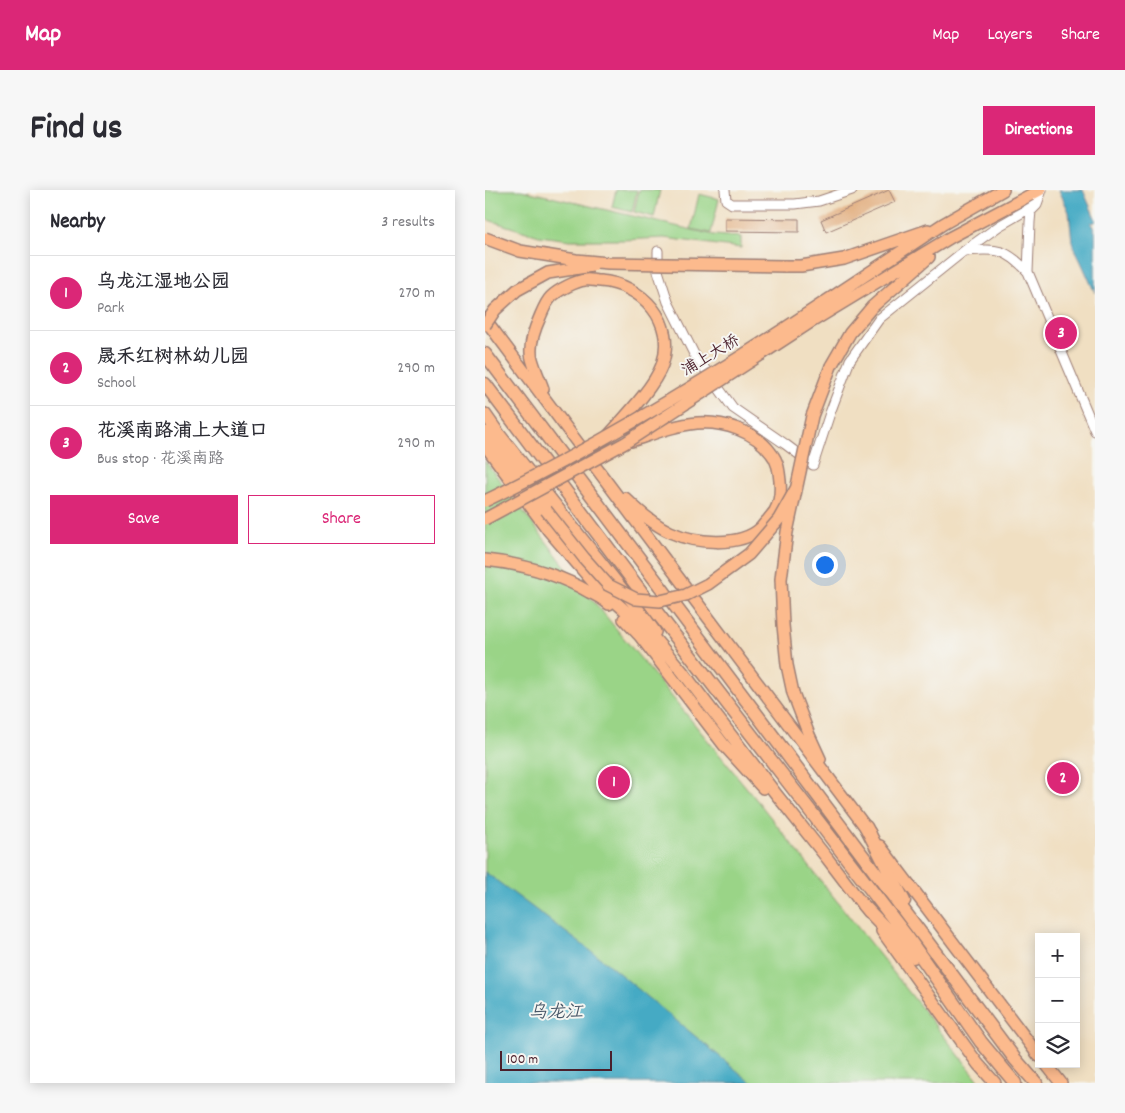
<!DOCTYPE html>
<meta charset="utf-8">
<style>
:root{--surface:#fff;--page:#f7f7f7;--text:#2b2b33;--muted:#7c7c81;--line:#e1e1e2;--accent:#db2777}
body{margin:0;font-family:Dekko,"LXGW WenKai TC",sans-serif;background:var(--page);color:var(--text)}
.controls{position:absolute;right:15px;bottom:15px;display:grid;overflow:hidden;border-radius:0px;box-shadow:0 2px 12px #0003}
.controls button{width:45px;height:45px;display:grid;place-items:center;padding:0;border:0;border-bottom:1px solid var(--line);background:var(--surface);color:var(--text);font:25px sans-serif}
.scale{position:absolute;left:15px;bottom:12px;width:112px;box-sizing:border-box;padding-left:5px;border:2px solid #4a1f2b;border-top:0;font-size:14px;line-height:18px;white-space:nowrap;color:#4a1f2b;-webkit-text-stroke:4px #f6f6f2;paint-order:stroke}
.you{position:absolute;left:339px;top:374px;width:18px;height:18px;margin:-12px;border:4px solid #fff;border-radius:50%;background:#1a73e8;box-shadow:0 0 0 8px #1a73e833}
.badge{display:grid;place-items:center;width:32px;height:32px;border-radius:50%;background:var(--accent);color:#fff;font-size:16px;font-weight:700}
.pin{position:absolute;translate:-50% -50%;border:2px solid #fff;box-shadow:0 1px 5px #0006}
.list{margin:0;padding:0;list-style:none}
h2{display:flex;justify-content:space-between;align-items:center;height:65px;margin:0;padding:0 20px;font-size:21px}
h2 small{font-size:16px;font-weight:400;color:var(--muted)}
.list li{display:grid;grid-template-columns:32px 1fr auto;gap:15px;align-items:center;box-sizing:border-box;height:75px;padding:0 20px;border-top:1px solid var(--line)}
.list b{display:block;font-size:19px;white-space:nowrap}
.list p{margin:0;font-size:16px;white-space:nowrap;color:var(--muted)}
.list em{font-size:16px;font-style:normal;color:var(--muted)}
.actions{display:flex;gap:10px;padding:15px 20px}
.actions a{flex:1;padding:11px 0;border:1px solid var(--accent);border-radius:0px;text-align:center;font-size:18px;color:var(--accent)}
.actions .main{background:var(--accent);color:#fff}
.icon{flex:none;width:28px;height:28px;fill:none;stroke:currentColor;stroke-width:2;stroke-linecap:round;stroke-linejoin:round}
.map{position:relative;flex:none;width:610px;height:893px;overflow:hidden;border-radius:0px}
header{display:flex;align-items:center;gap:30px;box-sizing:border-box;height:70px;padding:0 25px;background:var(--accent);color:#fff}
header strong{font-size:24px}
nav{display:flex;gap:28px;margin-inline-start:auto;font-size:18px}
.intro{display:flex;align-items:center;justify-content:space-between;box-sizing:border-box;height:120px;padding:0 30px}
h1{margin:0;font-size:35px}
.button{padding:12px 22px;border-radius:0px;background:var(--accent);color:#fff;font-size:18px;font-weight:700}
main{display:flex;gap:30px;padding:0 30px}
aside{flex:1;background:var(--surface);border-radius:0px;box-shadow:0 2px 12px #0003}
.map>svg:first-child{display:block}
.green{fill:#9ad487;stroke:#727a59}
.water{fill:#44aac4;stroke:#476478}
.building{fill:#e4b58a}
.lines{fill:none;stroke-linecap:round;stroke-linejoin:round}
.minor-casing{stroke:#9d7f76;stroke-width:11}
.major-casing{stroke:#9d7f76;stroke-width:14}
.highway-casing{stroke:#9d7f76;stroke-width:15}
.minor{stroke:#fff;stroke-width:9}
.major{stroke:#fcba8d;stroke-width:11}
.highway{stroke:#fcba8d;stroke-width:12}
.major-bridge-casing{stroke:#9d7f76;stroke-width:14;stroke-linecap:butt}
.major-bridge{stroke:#fcba8d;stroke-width:11}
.labels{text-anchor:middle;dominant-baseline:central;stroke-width:4;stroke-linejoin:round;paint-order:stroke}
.street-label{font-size:16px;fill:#4a1f2b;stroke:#f6f6f2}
.water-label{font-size:18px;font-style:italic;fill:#485768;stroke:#f6f6f2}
</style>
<header>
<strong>Map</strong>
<nav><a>Map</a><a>Layers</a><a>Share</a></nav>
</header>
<div class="intro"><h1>Find us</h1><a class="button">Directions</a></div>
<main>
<aside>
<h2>Nearby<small>3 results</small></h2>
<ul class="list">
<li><span class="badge">1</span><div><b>乌龙江湿地公园</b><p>Park</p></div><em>270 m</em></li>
<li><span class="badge">2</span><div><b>晟禾红树林幼儿园</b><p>School</p></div><em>290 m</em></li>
<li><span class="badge">3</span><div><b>花溪南路浦上大道口</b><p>Bus stop · 花溪南路</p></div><em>290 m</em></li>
</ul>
<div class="actions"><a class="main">Save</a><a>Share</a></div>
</aside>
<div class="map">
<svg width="610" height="893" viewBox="0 0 610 893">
<rect width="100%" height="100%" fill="#f6f6f2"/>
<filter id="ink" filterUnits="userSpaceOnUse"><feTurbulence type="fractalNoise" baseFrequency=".02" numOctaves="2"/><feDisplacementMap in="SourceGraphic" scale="10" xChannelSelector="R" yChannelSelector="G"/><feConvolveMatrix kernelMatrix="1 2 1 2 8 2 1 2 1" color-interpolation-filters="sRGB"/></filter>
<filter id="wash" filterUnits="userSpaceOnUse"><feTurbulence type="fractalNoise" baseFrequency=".0096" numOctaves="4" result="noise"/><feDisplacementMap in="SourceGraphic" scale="20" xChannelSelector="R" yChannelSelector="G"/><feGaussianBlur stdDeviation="1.12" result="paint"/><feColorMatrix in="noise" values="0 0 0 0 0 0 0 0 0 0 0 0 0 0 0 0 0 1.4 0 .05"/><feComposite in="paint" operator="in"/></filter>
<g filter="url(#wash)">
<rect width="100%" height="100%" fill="#f0dfc2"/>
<path class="green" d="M0,0h36l193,45 27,2v11l-77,-10 -41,2h-53l-31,-4 -54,-17z
M131,0h21l-5,22 -20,-5z
M154,0h21l-6,27 -20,-5z
M214,4l20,5 -8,34 -20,-4z
M0,271l83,109 192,234 221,279h-252l-244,-194z"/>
<path class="water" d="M574,0h24l12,28v4l-4,1 4,9v61l-23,-51 -3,-30z
M0,682l118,88 149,123h-267z"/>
<g id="blocks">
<path class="building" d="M404,0l6,12 -69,30 -5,-12z
M240,28l74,1v13l-74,-1z"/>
</g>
</g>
<g filter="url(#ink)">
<use href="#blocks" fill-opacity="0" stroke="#9d7f76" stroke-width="1"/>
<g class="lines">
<defs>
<path id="minor" d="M240,0l1,10 6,4h63l24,-3 33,-11
M552,15l-6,6 -1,11 -2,50 67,159
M173,61v20l10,31 26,52 39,54 52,36 28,21 17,-52 20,-53 29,-41 85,-68 35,-25 38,-22 5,-14
M479,61c32,-2 41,-4 64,21"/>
<path id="major" d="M299,76h17l43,-7 84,-29
M320,125l138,-91 60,-34
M0,129l210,281 175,233
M326,132l140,-85 89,-47
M346,176l19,-33 22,-26 57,-50
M58,199c-3,-9 -12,-28 -12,-36 -1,-12 4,-25 9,-36 3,-7 6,-15 11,-20 7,-7 25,-16 34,-17 5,-1 10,1 15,1 42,3 77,41 62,84 -8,22 -37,52 -53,70
M0,224l14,20 146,184 10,14
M0,242l61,78
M0,255l64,86 44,51 54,48 35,41 94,123 51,64 41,54
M140,308c14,14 28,26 45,34 24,11 70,16 91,-4 2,-2 4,-6 7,-8 2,-3 5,-6 7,-9 5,-9 6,-20 5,-30 -1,-10 -2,-20 -9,-28 -16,-22 -48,-32 -74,-30 -23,2 -44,11 -66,18
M0,370c37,4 71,13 104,32 7,3 14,7 20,12
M139,429l16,17 84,109 39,43
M308,503l16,42 11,24
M395,656l159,210
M397,741l96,133 17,19
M561,874l15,19"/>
<path id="highway" d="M0,164l279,370 159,212 92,123 21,24
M0,194l170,226 160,207 93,121 73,104 34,41
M381,637l38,74
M378,715l50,52"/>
</defs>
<use href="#minor" class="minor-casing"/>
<use href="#major" class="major-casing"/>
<use href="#highway" class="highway-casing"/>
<use href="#minor" class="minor"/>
<use href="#major" class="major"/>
<use href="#highway" class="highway"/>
<defs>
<path id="major-bridge" d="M0,48l35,13 56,9 32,3 176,3
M0,135l10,-15 22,-20 31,-17 44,-7
M0,311c111,-54 217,-118 320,-186
M61,320l38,48 24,27 28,14 24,2 26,-6 22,-11 41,-30 30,-35 18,-32
M0,329l140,-76 186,-121
M308,503l-6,-28 -4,-40 -2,-46 6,-47 25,-116 19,-50"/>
</defs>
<use href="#major-bridge" class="major-bridge-casing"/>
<use href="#major-bridge" class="major-bridge"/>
</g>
</g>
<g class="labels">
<g class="street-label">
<text transform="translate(226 166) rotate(-31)">浦上大桥</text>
</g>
<g class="water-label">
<text x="71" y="823">乌龙江</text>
</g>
</g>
</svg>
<div class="controls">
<button>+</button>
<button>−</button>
<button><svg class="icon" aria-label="layers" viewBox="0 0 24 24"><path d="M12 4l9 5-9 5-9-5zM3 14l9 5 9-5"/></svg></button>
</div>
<div class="scale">100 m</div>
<div class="you"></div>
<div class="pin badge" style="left:129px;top:592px">1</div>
<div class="pin badge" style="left:578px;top:588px">2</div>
<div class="pin badge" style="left:576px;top:143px">3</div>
</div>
</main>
